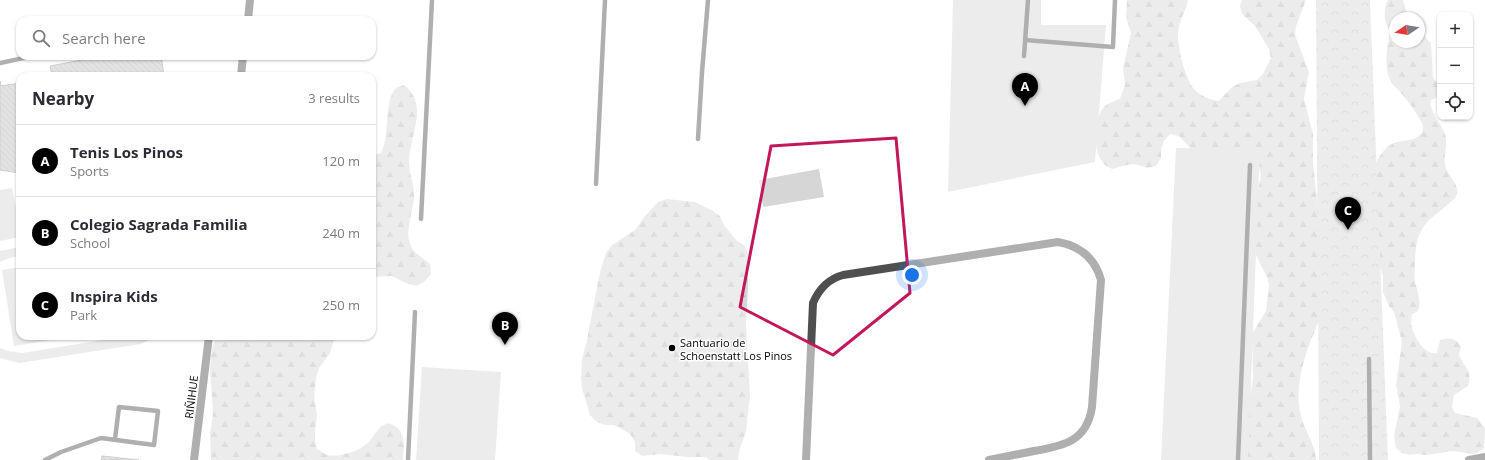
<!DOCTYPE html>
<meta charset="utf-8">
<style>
:root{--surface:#fff;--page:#f7f7f7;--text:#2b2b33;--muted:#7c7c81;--line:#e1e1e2;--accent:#000}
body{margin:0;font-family:"Open Sans",sans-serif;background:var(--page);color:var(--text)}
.controls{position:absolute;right:12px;top:12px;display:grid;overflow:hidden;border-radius:8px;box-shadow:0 1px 3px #0004}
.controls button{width:36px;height:36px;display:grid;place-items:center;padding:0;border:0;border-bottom:1px solid var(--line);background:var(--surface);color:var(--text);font:20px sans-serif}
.compass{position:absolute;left:1389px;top:12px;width:36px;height:36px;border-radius:50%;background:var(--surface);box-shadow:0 1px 3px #0004;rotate:258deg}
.you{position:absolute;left:912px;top:275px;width:14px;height:14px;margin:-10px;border:3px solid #fff;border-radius:50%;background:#1a73e8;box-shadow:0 0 0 6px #1a73e833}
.badge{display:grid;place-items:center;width:26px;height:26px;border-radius:50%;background:var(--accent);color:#fff;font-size:13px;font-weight:700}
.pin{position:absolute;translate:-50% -33px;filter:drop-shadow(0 1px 2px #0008)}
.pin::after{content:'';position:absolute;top:21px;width:14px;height:12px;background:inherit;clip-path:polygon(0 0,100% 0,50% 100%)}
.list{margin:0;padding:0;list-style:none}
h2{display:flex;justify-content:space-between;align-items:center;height:52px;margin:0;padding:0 16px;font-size:17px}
h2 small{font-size:13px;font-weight:400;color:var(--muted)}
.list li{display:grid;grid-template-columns:26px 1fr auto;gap:12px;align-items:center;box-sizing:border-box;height:72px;padding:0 16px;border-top:1px solid var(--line)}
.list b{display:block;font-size:15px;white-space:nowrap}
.list p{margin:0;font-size:13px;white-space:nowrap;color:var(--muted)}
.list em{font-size:13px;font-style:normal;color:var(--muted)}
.icon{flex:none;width:22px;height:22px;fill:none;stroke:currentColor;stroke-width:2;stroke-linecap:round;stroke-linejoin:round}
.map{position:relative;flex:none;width:1485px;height:460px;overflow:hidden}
.search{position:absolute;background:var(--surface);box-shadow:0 1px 3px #0004;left:16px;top:16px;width:360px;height:44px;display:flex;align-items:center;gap:10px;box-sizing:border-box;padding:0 14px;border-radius:12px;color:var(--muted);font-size:15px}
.panel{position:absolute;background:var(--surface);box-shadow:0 1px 3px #0004;left:16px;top:72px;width:360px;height:268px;border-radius:12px}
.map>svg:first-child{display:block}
.forest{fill:url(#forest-firs)}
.park{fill:url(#park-crowns)}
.pitch{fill:#d6d6d6}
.building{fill:url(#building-back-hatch);stroke:#939393}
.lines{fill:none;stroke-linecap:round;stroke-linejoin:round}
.service{stroke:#4f4f4f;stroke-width:4.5}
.minor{stroke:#4f4f4f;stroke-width:8}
.tertiary{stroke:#4f4f4f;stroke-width:8}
.marked{fill:none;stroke:#c2185b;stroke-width:3;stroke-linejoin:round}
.poi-dot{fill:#000;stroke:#fff;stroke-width:1.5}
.labels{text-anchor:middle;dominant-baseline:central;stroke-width:3;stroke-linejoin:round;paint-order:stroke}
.poi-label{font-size:11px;fill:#000;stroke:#fff;text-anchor:start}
.street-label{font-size:11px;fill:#000;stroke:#fff}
</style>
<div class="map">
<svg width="1485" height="460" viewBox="0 0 1485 460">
<defs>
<pattern id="forest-firs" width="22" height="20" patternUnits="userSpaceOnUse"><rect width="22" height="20" fill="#d6d6d6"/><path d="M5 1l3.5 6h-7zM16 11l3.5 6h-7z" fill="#b6b6b6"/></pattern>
<pattern id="park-crowns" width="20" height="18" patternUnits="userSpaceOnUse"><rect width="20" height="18" fill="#d6d6d6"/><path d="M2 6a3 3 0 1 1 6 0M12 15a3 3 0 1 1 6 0" fill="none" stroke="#b6b6b6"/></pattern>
<pattern id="building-back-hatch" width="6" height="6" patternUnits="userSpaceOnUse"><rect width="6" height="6" fill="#bfbfbf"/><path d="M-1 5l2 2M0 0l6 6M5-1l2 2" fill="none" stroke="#a2a2a2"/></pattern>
</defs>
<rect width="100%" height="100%" fill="#fff"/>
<path class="forest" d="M1127,0h61c-2,11 -9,21 -10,32 -1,14 7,47 16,57 6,7 16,11 25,12l13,-14 8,-4 17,-3 6,-6 8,-16 -2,-9 -14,-23 -13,-12 -2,-8 2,-6h64l-10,26 -1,9 14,37 -5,27 9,35v29l5,47v113c-12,28 -25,62 -17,93 4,16 14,27 15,44h-73l6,-55 4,-27 -1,-44 14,-23 3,-26 -2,-8 -17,-34 6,-42 5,-26 -4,-17 -66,-9 -12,-13 -9,-2 -6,7 -3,8v9l-5,8 -9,2c-17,-7 -19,-3 -35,1 -3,-2 -7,-3 -8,-5 -12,-12 -10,-44 -1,-56 4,-5 11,-7 17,-9l5,-14 -2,-17 8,-35 -5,-16z
M1388,0h15l5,18h-13v24h24v-11l12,12 2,35 2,3 5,1v14l-9,4 -1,4c3,11 11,20 15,30 4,11 -3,23 1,34 3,9 17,20 9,30 -24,23 -38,23 -40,61 0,8 -1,15 0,22 2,10 7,21 3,30l-6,3c0,3 -1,6 -1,10 2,11 13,32 26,29l3,-13c9,-3 16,-2 21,7l-2,8c5,12 14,16 9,31l-14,9 -2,12 3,6 22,5 8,10 -1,20 -7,5 -4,1 -19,-3 -29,4 -8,-1 -7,1 -8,-2 -6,-5 -2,-12 6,-30 -4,-21 6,-43 -8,-30 -5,-6 -6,-14v-17l-3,-8 -4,-104c3,-7 11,-18 18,-20 10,-4 29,-1 29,-16 0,-6 -16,-27 -21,-33 -4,-5 -9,-8 -12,-14 -4,-8 -4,-21 -3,-30 0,-6 3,-12 2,-18 0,-3 -2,-6 -3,-8 -2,-7 -2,-18 2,-24z
M404,85c25,20 7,47 5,74 -1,13 6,25 5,39 -1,13 -10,35 -3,48 3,8 13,12 19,18l1,10 -6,7 -8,5 -9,-2 -16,-8 -20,1v-121l9,-3c9,-17 3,-51 14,-64 2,-2 6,-3 9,-4z
M667,199l28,3 18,9 7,5 4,9 12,15 8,5 4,8v35l-2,36 4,71 -4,37 -6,16 -2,12h-29l-3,-3h-19l-27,-3 -18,2 -7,-5v-9l-5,-8 -8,-5 -8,-4h-8l-9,-3 -7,-7 -8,-27 -1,-10 1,-19 5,-19 13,-68 6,-19 6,-8 23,-15 10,-14 13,-14z
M216,336h119l-5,17 -11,15 -3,10 -2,19 3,17 -2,18v9l2,8c3,2 6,4 8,5 12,5 35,-3 44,-12 8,-9 7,-14 19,-19 19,6 16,20 15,37h-192l-1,-27 3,-19 -3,-47 2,-18z"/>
<path class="park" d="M1316,0h54l18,460h-69z"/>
<path class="pitch" d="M953,0h88v25h65l-11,137 -147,30z
M1176,148l84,1 -12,311h-87z
M819,169l5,28 -61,10 -4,-27z
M12,188l8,41v8l-20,4v-51z
M20,247v9l-11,2 -9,4v-11z
M20,267v69h58l-64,10 -12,-76z
M127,336h30l-16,8 -122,19 -19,-5v-10l9,3 13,2z
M422,367l79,5 -6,88h-79z"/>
<path class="building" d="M103,56h19v3l16,-3h23l3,20h-112l-2,-10z
M0,81l1,5 19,-3v90l-20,-3z
M102,456l37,4h-38z"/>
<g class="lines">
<path class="service" d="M1025,40l88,7 2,-47
M1024,56l4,-56
M0,63l33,-7
M698,139l4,-67 6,-72
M596,184l9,-184
M421,219l11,-219
M1369,359l1,101
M45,460l16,-8 40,-14 53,7 4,-34 -39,-4 -4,32
M408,460l7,-148
M1238,460l12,-295"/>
<path class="minor" d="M806,460l7,-157c6,-14 15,-24 30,-28l215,-33c22,4 37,16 43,38l-9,127c-5,34 -28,39 -58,44 -15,3 -30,6 -45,9
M1469,460l16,-3"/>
<path class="tertiary" d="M248,20l2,-20
M241,76l2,-20
M194,460l15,-124"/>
</g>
<path d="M0 0H1485V460H0ZM896,138l14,155 -77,62 -93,-48 31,-161z" fill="#fff" fill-opacity=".55" fill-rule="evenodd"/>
<path class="marked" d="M896,138l14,155 -77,62 -93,-48 31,-161z"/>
<circle class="poi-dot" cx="672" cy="348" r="4"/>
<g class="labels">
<g class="poi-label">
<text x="680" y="342">Santuario de<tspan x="680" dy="13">Schoenstatt Los Pinos</tspan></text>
</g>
<g class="street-label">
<text transform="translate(191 397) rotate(-83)">RIÑIHUE</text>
</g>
</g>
</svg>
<div class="controls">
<button>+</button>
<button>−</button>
<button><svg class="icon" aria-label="locate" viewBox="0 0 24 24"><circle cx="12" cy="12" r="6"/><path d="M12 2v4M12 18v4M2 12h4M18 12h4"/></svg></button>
</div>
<svg class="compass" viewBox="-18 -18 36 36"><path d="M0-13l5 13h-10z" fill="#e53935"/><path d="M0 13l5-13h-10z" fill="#7c7c81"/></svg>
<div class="you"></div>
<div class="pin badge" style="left:1025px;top:106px">A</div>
<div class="pin badge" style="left:505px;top:345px">B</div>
<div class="pin badge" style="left:1348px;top:230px">C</div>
<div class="search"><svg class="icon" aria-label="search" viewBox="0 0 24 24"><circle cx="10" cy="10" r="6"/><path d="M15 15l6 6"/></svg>Search here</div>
<section class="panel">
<h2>Nearby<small>3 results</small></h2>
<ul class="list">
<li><span class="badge">A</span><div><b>Tenis Los Pinos</b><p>Sports</p></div><em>120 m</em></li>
<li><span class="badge">B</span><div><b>Colegio Sagrada Familia</b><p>School</p></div><em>240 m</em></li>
<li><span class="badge">C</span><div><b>Inspira Kids</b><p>Park</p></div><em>250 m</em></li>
</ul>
</section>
</div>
